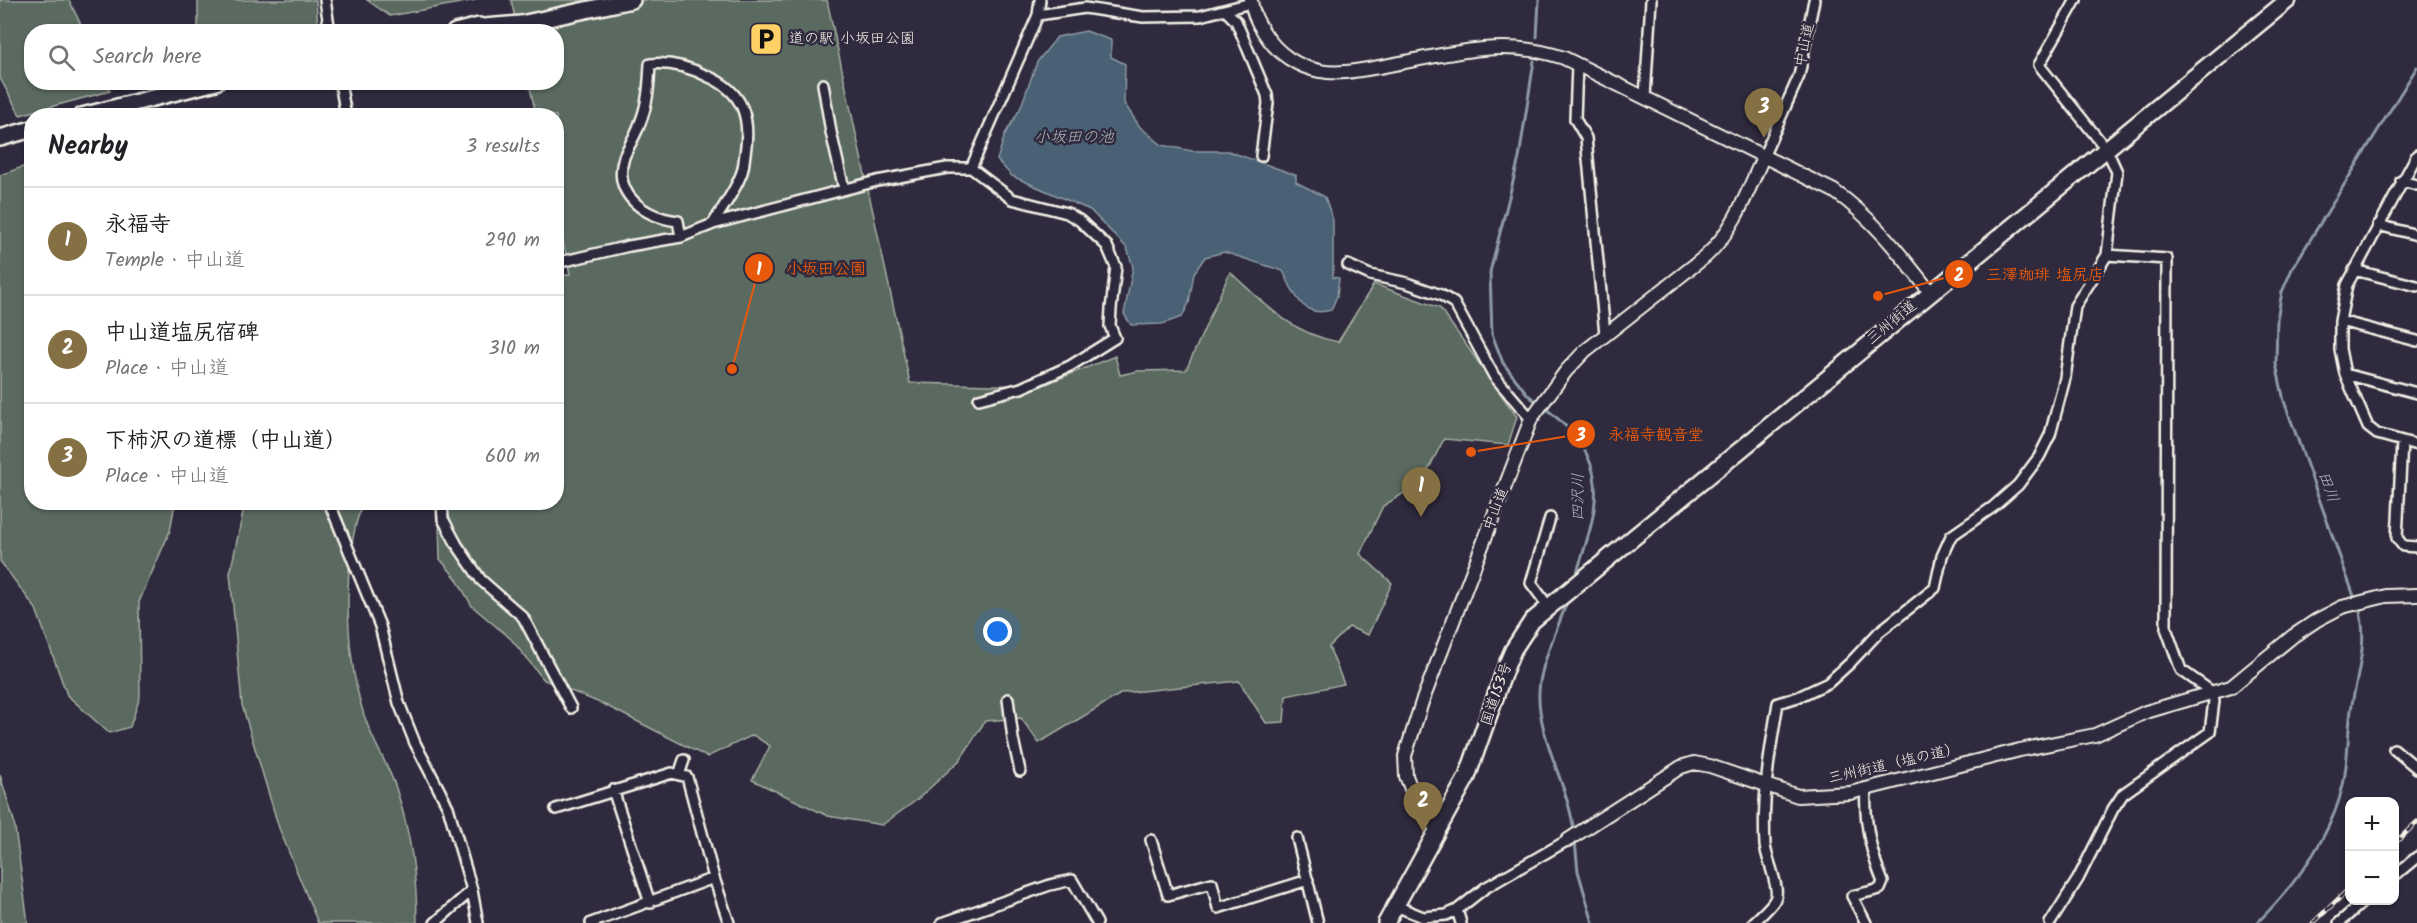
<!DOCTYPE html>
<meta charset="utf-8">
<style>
:root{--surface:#fff;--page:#f6f6f6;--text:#202124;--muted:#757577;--line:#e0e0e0;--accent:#847042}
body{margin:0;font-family:Kalam,"Klee One",sans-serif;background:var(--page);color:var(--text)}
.controls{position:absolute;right:18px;bottom:18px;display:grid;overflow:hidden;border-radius:12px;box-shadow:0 2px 4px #0004}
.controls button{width:54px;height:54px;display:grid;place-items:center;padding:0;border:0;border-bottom:2px solid var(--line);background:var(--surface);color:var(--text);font:30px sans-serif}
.you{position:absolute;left:998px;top:632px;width:21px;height:21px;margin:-15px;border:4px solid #fff;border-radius:50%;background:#1a73e8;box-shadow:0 0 0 9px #1a73e833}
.badge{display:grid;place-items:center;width:39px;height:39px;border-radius:50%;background:var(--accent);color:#fff;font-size:20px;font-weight:700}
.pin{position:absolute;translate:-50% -50px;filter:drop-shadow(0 2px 3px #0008)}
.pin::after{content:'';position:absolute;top:32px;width:21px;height:18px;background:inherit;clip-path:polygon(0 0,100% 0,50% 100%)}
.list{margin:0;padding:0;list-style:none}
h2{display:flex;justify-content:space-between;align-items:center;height:78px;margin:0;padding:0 24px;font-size:26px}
h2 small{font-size:20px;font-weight:400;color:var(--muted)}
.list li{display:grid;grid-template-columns:39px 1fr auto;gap:18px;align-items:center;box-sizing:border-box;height:108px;padding:0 24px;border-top:2px solid var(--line)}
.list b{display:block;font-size:22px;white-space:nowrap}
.list p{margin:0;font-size:20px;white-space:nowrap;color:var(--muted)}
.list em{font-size:20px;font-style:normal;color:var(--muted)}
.icon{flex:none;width:33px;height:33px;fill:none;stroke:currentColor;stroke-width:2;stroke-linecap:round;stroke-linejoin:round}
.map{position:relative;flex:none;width:2417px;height:923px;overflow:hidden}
.search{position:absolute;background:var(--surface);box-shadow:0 2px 4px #0004;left:24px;top:24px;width:540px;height:66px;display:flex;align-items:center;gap:15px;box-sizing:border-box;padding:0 21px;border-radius:24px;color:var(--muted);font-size:22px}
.panel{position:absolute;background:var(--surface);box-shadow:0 2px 4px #0004;left:24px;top:108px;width:540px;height:402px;border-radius:24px}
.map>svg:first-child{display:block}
.green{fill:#5a6a61;stroke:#a7aea4;stroke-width:1.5}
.water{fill:#4a6175;stroke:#8e9ba3;stroke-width:1.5}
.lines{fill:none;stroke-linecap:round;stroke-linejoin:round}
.stream{stroke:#8e9ba3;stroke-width:3}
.minor-casing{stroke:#f4f1e8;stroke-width:14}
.tertiary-casing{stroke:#f4f1e8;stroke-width:16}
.trunk-casing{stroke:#f4f1e8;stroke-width:20}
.minor{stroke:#2f2a3d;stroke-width:9}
.tertiary{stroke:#2f2a3d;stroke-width:12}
.trunk{stroke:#2f2a3d;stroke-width:15}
.rail-casing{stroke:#f4f1e8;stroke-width:5}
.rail{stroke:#2f2a3d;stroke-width:3;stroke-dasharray:9;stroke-linecap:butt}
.labels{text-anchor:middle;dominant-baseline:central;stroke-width:5;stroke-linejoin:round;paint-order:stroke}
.poi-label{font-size:15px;fill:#f4f1e8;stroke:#2f2a3d;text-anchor:start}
.street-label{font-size:15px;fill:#f4f1e8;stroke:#2f2a3d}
.water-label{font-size:16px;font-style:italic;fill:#b0b7ba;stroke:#2f2a3d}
.leader{fill:none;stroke:#e8590c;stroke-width:2}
.callout-dot{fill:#e8590c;stroke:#2f2a3d;stroke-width:2}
.mark-label{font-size:18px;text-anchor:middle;font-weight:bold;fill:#fff}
.callout-label{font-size:16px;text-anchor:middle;font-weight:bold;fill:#e8590c;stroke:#2f2a3d;stroke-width:5;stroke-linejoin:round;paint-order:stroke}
</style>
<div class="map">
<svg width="2417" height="923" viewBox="0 0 2417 923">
<rect width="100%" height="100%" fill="#2f2a3d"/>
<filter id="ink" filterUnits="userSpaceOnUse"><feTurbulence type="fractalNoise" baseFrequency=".0167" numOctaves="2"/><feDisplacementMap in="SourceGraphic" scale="12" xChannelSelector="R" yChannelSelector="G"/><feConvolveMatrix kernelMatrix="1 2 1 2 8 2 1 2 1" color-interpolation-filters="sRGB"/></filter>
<g filter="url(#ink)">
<path class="green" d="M0,0h69l15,31 -52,1v50l74,1 4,8 -90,24 -20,-37z
M198,0h118l2,27 -4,5 -116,-1z
M367,0h109l-86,16z
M511,0h316l83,383 131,3 74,-30 5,19 18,-4 48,-1 44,-98c35,32 60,61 108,70l36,-58 66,24 77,109 -9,28 -64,-6 -22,43 -39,24 -23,48 32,29 -24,52 -19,-8 -20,20 15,37 -58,12 -2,26 -18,1 -27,-42 -117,12 -83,50 -18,-25 -36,3 -25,39 -42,39 -36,26 -54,-9 -76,-36 18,-34 -17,-11 -46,22 -102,-52 -61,-25 -33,-41 -39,-33 -16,-28 -16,-19 -1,-37 8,-19 109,-1 1,-224 13,-4 -13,-63 -1,-95 -20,-1 -7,-32 27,-1v-50l-38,-1z
M31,164l1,338 143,1 -5,28 -31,71 1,95 -10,30 -21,6 -42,-38 -31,-86 -36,-48v-386z
M245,503h118c-23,56 -18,166 5,223 8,21 21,41 28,62 14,43 21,90 21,135h-99l-39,-95 -37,-123 -12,-132z
M0,775l14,46 14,102h-28z"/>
<path class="water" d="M1086,31l25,9v17l14,7 -1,39 16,24 22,18 30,6h36l68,24v7l29,15 8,23v57l6,1 -2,18 -6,14c-29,9 -37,-17 -48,-39l-59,-19 -19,5 -11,16 -5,30 -7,14 -20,7 -31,1 -7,-11 9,-47 -6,-19 -37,-38 -78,-34 -15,-16 8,-26 15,-25 17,-47 20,-25z"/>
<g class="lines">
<path class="stream" d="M1537,37l2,-37
M1534,61l-15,97 -29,114 2,62 11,29 25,32 11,9
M1545,408c70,54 54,97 30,170
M1568,599c-9,27 -28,65 -29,93 -2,44 30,95 35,140
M2355,599l-71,-198 -8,-37 1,-45 5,-27 10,-23 125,-202
M1575,841l3,30 15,52
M2257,923c37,-37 74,-85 86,-138 6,-27 4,-54 9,-81 6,-32 17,-67 6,-99"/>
<defs>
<path id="minor" d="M325,0l5,32
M1225,10l11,11 31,74 1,8 -7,53
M1038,15l47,-7 58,9 57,-1 51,-13
M1577,65l-2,54 11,19 19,196
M340,82l6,34
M823,84l8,48 13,57
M1645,97l6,-97
M1764,155l35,-79 15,-76
M2417,155l-70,130 -7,36v28l5,25 23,53 9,7 40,11
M971,168l67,-153 2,-15
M2401,181l16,4
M2378,225l39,10
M681,237l-3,-16c-33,-4 -66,-26 -54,-64 5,-12 12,-22 16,-34 8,-19 9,-39 10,-59 20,-2 39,3 57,12 36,15 44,41 38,78 -1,6 -1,12 -3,18 -6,18 -20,36 -29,52
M556,263l73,-17 52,-9 32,-13 164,-43 70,-13h24l41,31 55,14 12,7 28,26 9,21 -5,42 -1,17 5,12 -45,28 -49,22 -42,11
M1348,265l22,10 37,8 34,12 13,8 40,73 37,43
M2354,270l63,16
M2340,321l77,20
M2345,374l72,19
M2402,442l-5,96 6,8 14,1
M329,502l51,124 19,77 16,40 33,64 24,83 6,33
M442,502l1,17 14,26 24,35 42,37 48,91
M1548,606l-17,-23 19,-65
M1008,699l5,40 7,32
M2394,749l23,19
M679,775l5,-15
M1866,788c-2,31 5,65 17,94l-3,7 -28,7 14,27
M613,790l37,113
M556,809l116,-36 15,4 27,101 15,45
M1297,838l21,85
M1151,840l17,55 44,-12 6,25 90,-28
M2394,876l23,-19
M1396,906l27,11 23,-2 11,-5 28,-22 83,-48
M1457,910l4,13
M435,923l37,-33
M591,923l123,-45
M942,923l108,-38 22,-5 25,43
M1753,923c6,-6 19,-17 22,-24 6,-10 -9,-41 -10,-54 -3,-47 5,-96 13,-142l20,-6 30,-14 22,-20 29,-31 56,-44 7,-32 9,-20 42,-29 25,-22 21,-28 11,-22 15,-57 10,-72 32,-51 10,-83 -10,-22 -68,-85 37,-65
M2050,923l28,-44 35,-70 10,-15 87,-62 4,-31 -2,-9 -31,-22 -15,-42 1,-369 -60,-4
M2339,923l26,-23"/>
<path id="tertiary" d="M1251,0c1,12 7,24 14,34 12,19 32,33 55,37 19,4 40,-1 59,-4 34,-6 69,-15 104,-18 29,-3 54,0 81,9l270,133c39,27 67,64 96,101
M1439,828l-8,-5 -13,-17 -12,-30 -1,-20 17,-54 109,-283 35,-48 19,-20 121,-95c29,-27 42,-66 58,-101
M1568,840l113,-73 13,-4 16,3 88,30 52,-3 170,-43 75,-15 51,-23 85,-25 62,-51 24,-16 25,-13 44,-11 31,-1"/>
<path id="trunk" d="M472,28l49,-4 111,-24
M455,32l24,-6
M82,116l134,-34
M0,138l32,-9
M1386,923l81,-146 38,-108 8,-19 19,-29 756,-621"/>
</defs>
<use href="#minor" class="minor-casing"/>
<use href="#tertiary" class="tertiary-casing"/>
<use href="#trunk" class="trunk-casing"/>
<use href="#minor" class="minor"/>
<use href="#tertiary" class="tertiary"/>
<use href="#trunk" class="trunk"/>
<defs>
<path id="rail" d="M2394,844l23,-22
M2313,923l37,-35"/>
</defs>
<use href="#rail" class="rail-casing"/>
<use href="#rail" class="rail"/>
</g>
</g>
<defs>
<symbol id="parking-square" viewBox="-11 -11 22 22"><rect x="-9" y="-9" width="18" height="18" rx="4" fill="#ffd166" stroke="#2f2a3d"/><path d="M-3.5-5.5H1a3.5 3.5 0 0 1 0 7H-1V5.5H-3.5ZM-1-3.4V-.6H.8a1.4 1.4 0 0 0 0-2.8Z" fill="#111"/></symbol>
</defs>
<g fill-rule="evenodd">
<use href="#parking-square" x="747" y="20" width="38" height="38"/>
</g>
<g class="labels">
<g class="poi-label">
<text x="789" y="39">道の駅 小坂田公園</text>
</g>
<g class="street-label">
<text transform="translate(1805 45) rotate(-78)">中山道</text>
<text transform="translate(1892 323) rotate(-40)">三州街道</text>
<text transform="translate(1496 509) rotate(-69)">中山道</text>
<text transform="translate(1497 694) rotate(-71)">国道153号</text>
<text transform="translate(1894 764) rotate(-13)">三州街道（塩の道）</text>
</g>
<g class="water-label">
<text x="1074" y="137">小坂田の池</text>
<text transform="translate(2328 487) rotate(70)">田川</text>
<text transform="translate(1578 497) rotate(-90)">四沢川</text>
</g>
</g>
<path class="leader" d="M732 369L759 268M1878 296L1959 274M1471 452L1581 434"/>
<g class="callout-dot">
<circle cx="732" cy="369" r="6"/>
<circle cx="1878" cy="296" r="6"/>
<circle cx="1471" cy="452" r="6"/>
<circle cx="759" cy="268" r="15"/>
<circle cx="1959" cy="274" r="15"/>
<circle cx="1581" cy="434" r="15"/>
</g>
<g class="mark-label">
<text x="759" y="275">1</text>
<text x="1959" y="281">2</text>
<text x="1581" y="441">3</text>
</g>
<g class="callout-label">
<text x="826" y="274">小坂田公園</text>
<text x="2045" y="280">三澤珈琲 塩尻店</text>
<text x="1656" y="440">永福寺観音堂</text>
</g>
</svg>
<div class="controls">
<button>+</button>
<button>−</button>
</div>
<div class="you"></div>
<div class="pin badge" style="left:1421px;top:517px">1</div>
<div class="pin badge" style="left:1423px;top:832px">2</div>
<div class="pin badge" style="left:1764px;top:138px">3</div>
<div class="search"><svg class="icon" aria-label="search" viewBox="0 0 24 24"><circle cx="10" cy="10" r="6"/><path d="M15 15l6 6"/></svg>Search here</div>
<section class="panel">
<h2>Nearby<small>3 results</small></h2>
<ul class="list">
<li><span class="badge">1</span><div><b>永福寺</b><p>Temple · 中山道</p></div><em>290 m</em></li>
<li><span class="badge">2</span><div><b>中山道塩尻宿碑</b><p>Place · 中山道</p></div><em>310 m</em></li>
<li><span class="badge">3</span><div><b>下柿沢の道標（中山道）</b><p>Place · 中山道</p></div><em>600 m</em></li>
</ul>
</section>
</div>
